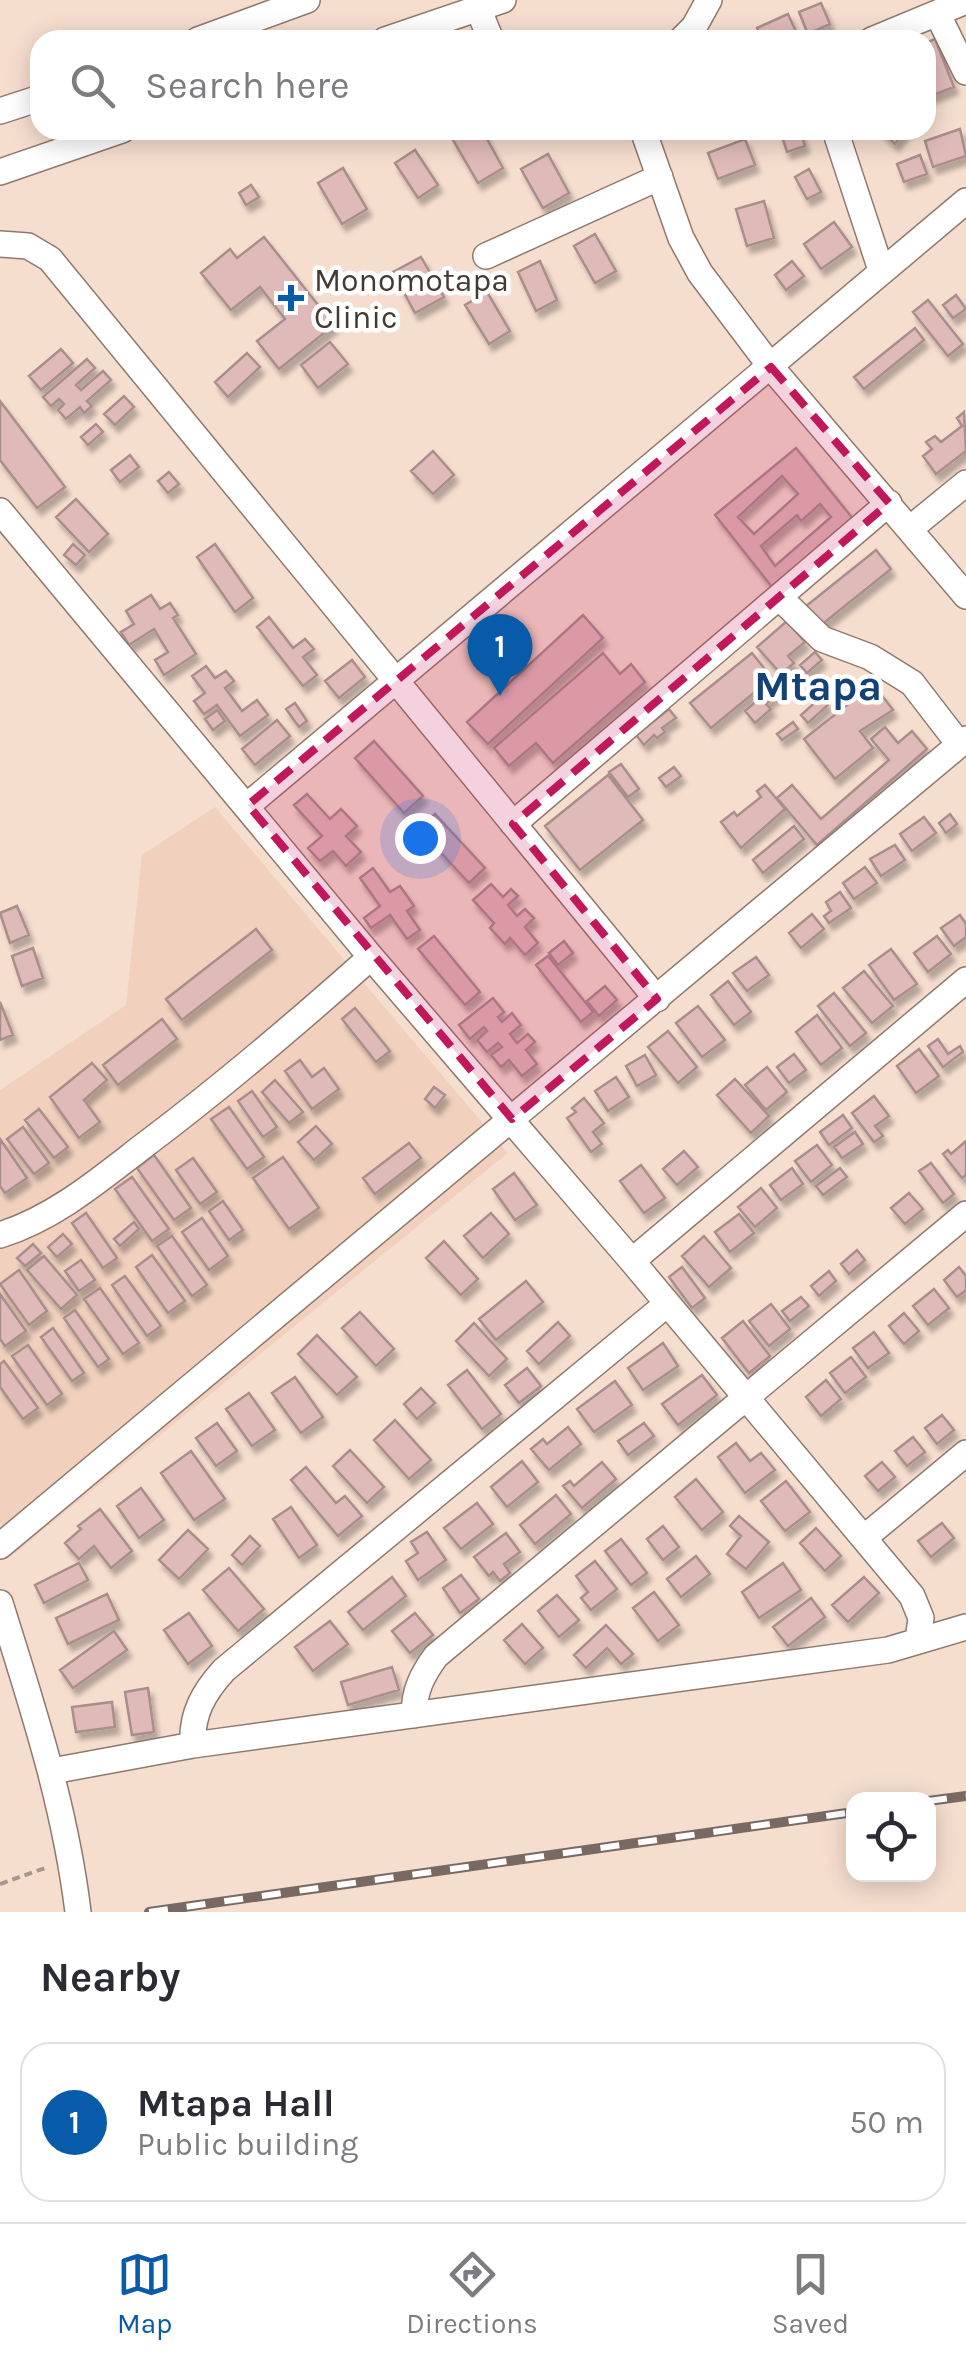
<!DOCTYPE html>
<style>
:root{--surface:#fff;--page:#f7f7f7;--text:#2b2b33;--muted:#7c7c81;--line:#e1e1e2;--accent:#085ba9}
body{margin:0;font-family:Karla,sans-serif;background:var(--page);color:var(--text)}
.controls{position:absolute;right:30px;bottom:30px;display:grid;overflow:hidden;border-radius:20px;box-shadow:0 5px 25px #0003}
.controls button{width:90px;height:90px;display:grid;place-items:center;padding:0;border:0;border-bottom:2px solid var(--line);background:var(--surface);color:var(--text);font:50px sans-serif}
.you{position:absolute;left:420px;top:838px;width:35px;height:35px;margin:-25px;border:8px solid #fff;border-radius:50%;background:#1a73e8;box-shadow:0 0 0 15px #1a73e833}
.badge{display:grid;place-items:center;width:65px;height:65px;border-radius:50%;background:var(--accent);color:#fff;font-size:32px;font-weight:700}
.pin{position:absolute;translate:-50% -82px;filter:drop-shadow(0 2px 5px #0008)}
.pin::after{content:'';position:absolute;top:52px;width:35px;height:30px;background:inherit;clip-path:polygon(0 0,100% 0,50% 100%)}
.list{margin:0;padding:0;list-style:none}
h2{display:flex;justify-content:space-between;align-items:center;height:130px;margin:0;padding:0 40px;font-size:42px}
h2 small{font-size:32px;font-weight:400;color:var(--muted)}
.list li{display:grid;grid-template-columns:65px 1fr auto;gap:30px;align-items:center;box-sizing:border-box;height:160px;margin:0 20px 20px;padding:0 20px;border:2px solid var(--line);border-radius:30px}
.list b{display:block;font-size:38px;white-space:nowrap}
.list p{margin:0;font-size:32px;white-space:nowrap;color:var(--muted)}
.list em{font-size:32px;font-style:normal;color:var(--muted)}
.icon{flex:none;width:55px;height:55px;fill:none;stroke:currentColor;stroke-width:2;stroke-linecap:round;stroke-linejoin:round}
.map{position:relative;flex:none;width:966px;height:1912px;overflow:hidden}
.search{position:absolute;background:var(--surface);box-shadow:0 5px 25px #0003;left:30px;right:30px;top:30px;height:110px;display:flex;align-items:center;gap:25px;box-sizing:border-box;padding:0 35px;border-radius:30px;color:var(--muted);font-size:38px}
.sheet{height:310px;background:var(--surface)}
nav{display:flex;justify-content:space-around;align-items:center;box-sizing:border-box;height:140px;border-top:2px solid var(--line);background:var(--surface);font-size:28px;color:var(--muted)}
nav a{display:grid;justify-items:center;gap:5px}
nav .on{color:var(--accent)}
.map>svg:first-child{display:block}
.built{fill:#f1d1be}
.building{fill:#e0bab8;stroke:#a98e8c;stroke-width:2.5;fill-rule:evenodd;filter:url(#shadow)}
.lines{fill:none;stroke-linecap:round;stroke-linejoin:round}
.minor-casing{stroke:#8f796c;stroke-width:28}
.path{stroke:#a7968b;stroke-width:4;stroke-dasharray:8 5;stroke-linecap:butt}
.minor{stroke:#fff;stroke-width:25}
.rail-casing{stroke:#786a62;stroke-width:10}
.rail{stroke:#fff;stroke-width:6;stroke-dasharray:19;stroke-linecap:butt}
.marked{fill:#c2185b;fill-opacity:0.2;stroke:#c2185b;stroke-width:8;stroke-dasharray:20 12;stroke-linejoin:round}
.poi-dot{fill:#085ba9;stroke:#fff;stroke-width:4}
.labels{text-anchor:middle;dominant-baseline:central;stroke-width:9;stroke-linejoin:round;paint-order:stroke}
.poi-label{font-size:32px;fill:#443a34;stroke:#fff;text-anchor:start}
.district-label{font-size:42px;font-weight:bold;fill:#134275;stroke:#fff}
</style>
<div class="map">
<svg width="966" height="1912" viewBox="0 0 966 1912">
<defs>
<filter id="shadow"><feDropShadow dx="4" dy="7" stdDeviation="2.5" flood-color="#0004"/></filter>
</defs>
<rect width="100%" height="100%" fill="#f6decf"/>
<path class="built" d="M215,807l293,346 -498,404 -10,-34v-433l126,-85 16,-150z"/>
<path class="building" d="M821,3l9,21 -22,10 -9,-22z
M788,14l10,22 -8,4h-28l-5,-12z
M935,39l19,48 -28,11v-55z
M960,129l6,27 -33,11 -8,-26z
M470,130h12l21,38 -25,15 -25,-43z
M780,130h20l5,16 -18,6z
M880,130h26l-11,14z
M745,139l10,26 -37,14 -10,-26z
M415,150l23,35 -20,13 -23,-35z
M548,154l21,39 -26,15 -22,-39z
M920,155l7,19 -23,8 -7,-18z
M343,168l24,41 -25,15 -24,-41z
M809,169l12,23 -14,7 -12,-22z
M251,185l8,12 -13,8 -7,-12z
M764,201l10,37 -27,8 -11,-37z
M834,222l18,25 -31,22 -17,-25z
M595,234l21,37 -21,12 -21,-37z
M264,237l70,88 -55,44 -22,-28 28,-22 -25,-32 -29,23 -30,-37 29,-24 7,9z
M421,257l23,40 -29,16 -22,-41z
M540,261l17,39 -21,11 -18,-39z
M792,261l12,15 -18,14 -11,-15z
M487,292l23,39 -21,13 -24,-39z
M956,295l10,14 -13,9 -10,-13z
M928,300l35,44 -15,12 -35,-44z
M915,328l9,12 -60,49 -10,-12z
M330,342l18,22 -30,24 -17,-23z
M61,349l12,14 -32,27 -12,-14z
M247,353l13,14 -32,30 -13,-15z
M87,359l8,9 -19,17 5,5 22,-19 8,9 -24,21 5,5 -8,7 -4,-6 -14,12 -8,-9 6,-6 -5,-5 -8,7 -8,-9z
M124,396l10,11 -19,18 -11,-11z
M0,401l65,86 -28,21 -37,-48z
M964,412l2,39 -30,23 -13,-18 9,-7 -6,-7 9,-6 6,6 21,-16 -5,-8z
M96,424l7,8 -15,13 -7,-8z
M796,448l58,72 -82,67 -57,-72zM782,476l16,18 -44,40 -16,-17zM820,504l11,13 -56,49 -14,-20 36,-31 4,6z
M433,451l21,24 -21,19 -22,-23z
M130,455l9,12 -19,15 -9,-12z
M169,472l10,12 -11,9 -10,-12z
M76,499l32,35 -19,18 -33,-35z
M73,544l12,11 -9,10 -12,-10z
M215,544l38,54 -18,14 -38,-55z
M876,550l15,19 -71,57 -15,-19z
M151,595l9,14 10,-6 8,12 -5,3 23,36 -32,21 -9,-15 13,-8 -14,-23 -25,16 -8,-13 13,-8 -8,-13z
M583,615l20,23 -115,106 -21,-22z
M269,617l24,31 12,-9 9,10 -11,8 14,18 -14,11 -46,-59z
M787,621l18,21 -17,14 6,7 -13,11 -24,-27z
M815,652l7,8 -15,13 -7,-8z
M603,653l17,21 11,-10 14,18 -92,81 -17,-20 -27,23 -15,-18z
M752,653l20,25 -61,50 -21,-25z
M352,660l13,17 -26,21 -14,-17z
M206,666l9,12 11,-7 8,10 -9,7 17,23 15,-11 11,15 -28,21 -23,-31 -13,9 -10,-13 11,-8 -13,-17z
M775,685l5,6 -14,13 5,5 -16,14 -10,-12z
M866,690l8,10 7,-6 12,16 -33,21 13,17 -38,31 -31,-40z
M821,697l7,8 -20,18 -7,-8z
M295,703l12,18 -8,6 -13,-18z
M669,709l7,9 -14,10 3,4 -8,6 -3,-3 -10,10 -8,-10z
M217,710l8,11 -12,9 -8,-11z
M277,720l13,16 -35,29 -13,-16z
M793,722l5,7 -16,11 -5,-6z
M885,727l13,16 14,-12 15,18 -110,96 -40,-47 15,-13 29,34 68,-59 -18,-21z
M374,741l49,55 -19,17 -49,-55z
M621,764l18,25 -11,8 -19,-25z
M674,767l7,9 -15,11 -7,-9z
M608,775l35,45 -63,50 -35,-44z
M765,785l20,24 -44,39 -20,-26 13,-10 3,4 24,-19 -4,-6z
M307,794l23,25 11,-10 16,17 -11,10 15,16 -15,14 -13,-15 -13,10 -12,-13 14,-12 -28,-31z
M435,814l50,54 -16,15 -50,-54z
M950,814l7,10 -11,9 -7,-10z
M924,817l12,16 -24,18 -12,-17z
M794,826l10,13 -41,34 -10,-13z
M895,845l10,15 -24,16 -11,-17z
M865,867l12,16 -23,16 -11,-16z
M373,868l17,24 10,-6 14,20 -7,5 13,19 -13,9 -17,-24 -19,13 -7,-10 16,-12 -20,-28z
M491,884l12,13 8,-8 7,7 -10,9 9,11 8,-7 9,9 -9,9 13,16 -13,12 -15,-17 -5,6 -15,-16 4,-5 -21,-23z
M840,892l11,16 -22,15 -5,-7 7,-5 -5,-9z
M17,906l12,29 -19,8 -10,-30z
M812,914l12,15 -23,19 -12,-15z
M960,915l6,9v13l-12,9 -13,-18z
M256,929l16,21 -90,70 -16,-21z
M434,936l46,56 -15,13 -47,-56z
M937,936l14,18 -23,18 -14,-19z
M564,941l9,12 -15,12 -9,-12z
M33,948l10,30 -21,8 -10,-30z
M891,949l26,35 -23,16 -25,-35z
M548,956l45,56 -12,10 -45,-57z
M756,957l13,18 -22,16 -14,-18z
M864,971l29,35 -21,17 -29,-35z
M728,981l23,31 -17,13 -23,-30z
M605,986l12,14 -18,16 -12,-15z
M834,993l32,40 -16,13 -32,-40z
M493,998l11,14 -6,5 4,5 10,-9 9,12 -11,9 7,9 11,-9 7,8 -9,8 11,14 -15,12 -13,-16 -8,7 -10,-12 11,-8 -4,-4 -11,9 -10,-12 10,-9 -3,-4 -14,12 -11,-14z
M0,1002l13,33 -13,5z
M698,1006l27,34 -23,17 -26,-34z
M355,1008l35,43 -14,11 -34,-43z
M817,1015l25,33 -21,17 -25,-33z
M162,1019l15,20 -59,46 -15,-20z
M668,1031l29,36 -19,16 -30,-36z
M938,1039l10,15 12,-8 3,6 -20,15 -15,-21z
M919,1049l20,27 -23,17 -19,-27z
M794,1054l12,16 -17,13 -12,-16z
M645,1055l11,20 -19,11 -11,-20z
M300,1060l12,17 12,-9 15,21 -27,20 -27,-38z
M92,1063l15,17 -23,20 16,22 -21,16 -29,-41z
M767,1067l20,25 -21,18 -21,-25z
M616,1077l13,20 -21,14 -13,-20z
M735,1079l34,37 -18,17 -34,-38z
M275,1080l28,32 -14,11 -27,-31z
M434,1087l11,8 -10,13 -10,-9z
M252,1091l25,36 -14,10 -25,-36z
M874,1096l15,20 -14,10 8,10 -9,6 -22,-29z
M584,1098l20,25 -11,9 9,12 -11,8 -24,-34 9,-6 -4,-4z
M229,1107l35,50 -17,12 -36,-50z
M39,1109l29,38 -14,11 -29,-38z
M843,1115l9,13 -23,17 -9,-13z
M316,1126l16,18 -18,16 -16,-18z
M23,1127l26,36 -15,11 -27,-35z
M855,1132l8,12 -21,14 -8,-11z
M0,1139l27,39 -22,15 -5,-7z
M966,1141v34l-4,3 -19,-24 5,-4 3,4z
M409,1143l12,15 -46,36 -12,-16z
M817,1145l15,20 -21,17 -16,-21z
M684,1151l14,16 -21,18 -14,-16z
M154,1155l37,53 -17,12 -37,-52z
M283,1157l36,51 -30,21 -36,-51z
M193,1158l24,34 -17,12 -24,-34z
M931,1163l23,31 -11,9 -24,-32z
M641,1165l24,33 -21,15 -24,-32z
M792,1168l11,16 -22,16 -11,-15z
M840,1168l7,9 -24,18 -7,-9z
M514,1173l23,32 -22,15 -22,-31z
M132,1177l37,52 -17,12 -37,-52z
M761,1188l16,20 -22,19 -17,-20z
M909,1193l14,16 -18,15 -14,-16z
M223,1201l20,29 -14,10 -20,-29z
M86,1213l31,45 -14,10 -31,-45z
M491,1213l18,21 -26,24 -19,-22z
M739,1214l15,19 -24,19 -15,-20z
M202,1218l26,38 -19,14 -27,-38z
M134,1222l5,7 -19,17 -6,-7z
M63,1234l9,10 -15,13 -9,-10z
M172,1236l35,49 -15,11 -35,-50z
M704,1236l27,32 -22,19 -27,-31z
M444,1241l34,38 -17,16 -35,-37z
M33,1244l8,9 -16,13 -8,-8z
M857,1250l8,10 -16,14 -8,-10z
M152,1255l33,46 -17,12 -32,-46z
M44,1256l33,39 -16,14 -34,-39z
M81,1260l14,20 -16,11 -14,-20z
M682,1267l23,31 -13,10 -23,-31z
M959,1267l7,9v14l-9,7 -13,-17z
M19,1270l28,41 -18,14 -29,-41z
M829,1271l7,10 -17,15 -8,-10z
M125,1276l36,50 -14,10 -35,-51z
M526,1281l17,21 -47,38 -17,-21z
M100,1288l39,55 -16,11 -39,-55z
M934,1289l15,19 -21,17 -15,-19z
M0,1294l26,37 -21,15 -5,-7z
M801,1297l8,9 -19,15 -8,-10z
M771,1304l19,25 -21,17 -20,-25z
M75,1310l34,49 -11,8 -34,-49z
M360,1312l34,37 -18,17 -34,-38z
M904,1313l15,18 -15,13 -15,-18z
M743,1321l27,35 -21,17 -27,-35z
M558,1322l12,14 -31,28 -12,-13z
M474,1323l33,36 -18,17 -33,-35z
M53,1328l31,45 -12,8 -31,-44z
M874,1332l15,21 -21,15 -15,-20z
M317,1335l40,42 -20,18 -39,-41z
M663,1343l15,23 -35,24 -15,-22z
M28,1345l34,49 -15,11 -35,-49z
M851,1357l15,20 -21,16 -15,-20z
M4,1361l34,47 -15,11 -23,-32v-23z
M527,1368l14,18 -22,17 -14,-18z
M467,1370l34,44 -19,15 -34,-44z
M702,1375l15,20 -39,30 -16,-21z
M295,1377l28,40 -22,16 -29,-40z
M826,1380l15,19 -20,17 -15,-19z
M615,1381l17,24 -38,27 -17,-23z
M421,1388l14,15 -18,16 -13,-15z
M249,1393l26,37 -23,16 -26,-37z
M942,1415l12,15 -17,14 -12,-16z
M395,1420l36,40 -22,19 -35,-39z
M217,1423l20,28 -21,15 -20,-28z
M644,1423l10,13 -26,19 -10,-14z
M568,1427l13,17 -32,26 -18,-21 12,-10 4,5z
M913,1437l12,15 -18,14 -12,-15z
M736,1443l14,18 11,-8 14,17 -30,23 -27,-36z
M350,1450l34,37 -17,16 -34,-37z
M191,1451l34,48 -31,21 -33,-47z
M522,1461l16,21 -31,25 -16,-20z
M602,1462l14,17 -34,29 -19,-22 7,-5 4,5z
M882,1462l13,15 -17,14 -13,-15z
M306,1467l30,36 9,-7 17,20 -24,20 -47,-56z
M696,1479l27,33 -21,18 -27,-33z
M786,1481l24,31 -25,19 -24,-30z
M141,1488l23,32 -25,18 -22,-32z
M556,1495l15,19 -36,30 -15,-19z
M477,1503l16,21 -32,25 -17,-21z
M291,1507l26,38 -18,13 -26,-39z
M100,1509l32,42 -21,17 -17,-22 -15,13 -14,-16 16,-14 -3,-3z
M739,1516l30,26 -23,27 -19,-15 14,-18 -11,-10z
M942,1523l12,15 -23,19 -13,-16z
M663,1526l16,21 -16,13 -16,-21z
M816,1528l25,28 -16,15 -25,-28z
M188,1530l20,19 -29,30 -20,-19z
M427,1532l19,28 -28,20 -12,-19 12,-8 -7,-11z
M506,1533l14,19 -16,12 6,9 -10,8 -7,-9 -4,4 -15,-19z
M250,1536l10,10 -18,19 -10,-10z
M621,1539l26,34 -16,12 -26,-34z
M696,1556l14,18 -29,23 -14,-18z
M595,1561l22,28 -26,21 -10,-12 7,-6 -12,-16z
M79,1563l9,17 -44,23 -9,-18z
M783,1563l18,27 -42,28 -17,-26z
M229,1568l35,41 -26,22 -35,-41z
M461,1575l18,24 -19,14 -17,-25z
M392,1577l14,19 -43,34 -15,-18z
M864,1577l15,16 -31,29 -16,-17z
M654,1592l25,33 -21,16 -25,-33z
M107,1594l12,26 -51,24 -12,-26z
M557,1595l22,25 -20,17 -21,-26z
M811,1598l14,19 -37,29 -15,-19z
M189,1613l23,33 -24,18 -24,-34z
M415,1613l18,22 -23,18 -18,-22z
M330,1621l18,23 -35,27 -18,-24z
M522,1624l21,24 -18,16 -21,-24z
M606,1625l27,29 -12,10 -14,-16 -21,20 -12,-13z
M114,1631l13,19 -54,38 -13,-18z
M392,1667l7,23 -51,15 -7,-23z
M148,1688l6,44 -22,3 -7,-43z
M112,1702l3,25 -39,5 -4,-25z"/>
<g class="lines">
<defs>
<path id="minor" d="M478,8l13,32
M937,13l29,59
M198,40l109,-40
M385,40l118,-40
M681,40l13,-13 15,-27
M872,40l94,-39
M0,111l40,-13
M643,130l38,108 19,35 71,94 195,229
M835,130l46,140
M0,172l122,-42
M0,244l28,2 22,13 607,740
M486,256l174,-79
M0,511l371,446 261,304 280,335 9,22 -3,23
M911,528l55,-45
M779,597l43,42 48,18 42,26 47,61
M248,805l718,-604
M513,824l376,-321
M0,1235c54,-17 98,-54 142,-88 80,-60 155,-124 229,-190
M632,1261l334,-281
M864,1538l102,-85
M0,1546l966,-807
M0,1603c32,102 65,202 78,309
M414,1715c0,-24 8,-40 22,-59l530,-442
M193,1745c-2,-31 11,-53 31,-75l443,-366
M52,1771l141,-26 695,-95 78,-23"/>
</defs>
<use href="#minor" class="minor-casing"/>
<path class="path" d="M0,1884l48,-17"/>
<use href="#minor" class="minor"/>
<defs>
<path id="rail" d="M928,1801l38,-5
M149,1912l705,-100"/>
</defs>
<use href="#rail" class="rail-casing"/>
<use href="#rail" class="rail"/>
</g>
<path class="marked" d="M771,367l118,136 -376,321 144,175 -145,120 -264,-314z"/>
<path class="poi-dot" d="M286 283h10v10h10v10h-10v10h-10v-10h-10v-10h10z"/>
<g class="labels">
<g class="poi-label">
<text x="314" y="280">Monomotapa<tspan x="314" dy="37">Clinic</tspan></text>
</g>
<g class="district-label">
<text x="818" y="686">Mtapa</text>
</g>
</g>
</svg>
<div class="controls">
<button><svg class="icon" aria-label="locate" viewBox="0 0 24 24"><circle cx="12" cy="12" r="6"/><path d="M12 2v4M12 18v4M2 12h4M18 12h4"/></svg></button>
</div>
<div class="you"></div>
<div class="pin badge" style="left:500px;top:696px">1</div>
<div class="search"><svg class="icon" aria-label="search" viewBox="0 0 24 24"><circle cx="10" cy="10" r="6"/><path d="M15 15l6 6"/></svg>Search here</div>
</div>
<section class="sheet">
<h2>Nearby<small></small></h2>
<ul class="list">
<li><span class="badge">1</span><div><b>Mtapa Hall</b><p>Public building</p></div><em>50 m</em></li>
</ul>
</section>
<nav>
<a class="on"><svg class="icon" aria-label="map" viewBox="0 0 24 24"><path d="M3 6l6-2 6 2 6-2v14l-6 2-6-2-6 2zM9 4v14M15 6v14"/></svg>Map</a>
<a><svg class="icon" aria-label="directions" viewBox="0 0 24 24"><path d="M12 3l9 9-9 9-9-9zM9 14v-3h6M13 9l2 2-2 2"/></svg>Directions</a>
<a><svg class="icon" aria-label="saved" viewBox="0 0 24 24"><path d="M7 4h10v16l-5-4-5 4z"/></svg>Saved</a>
</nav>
